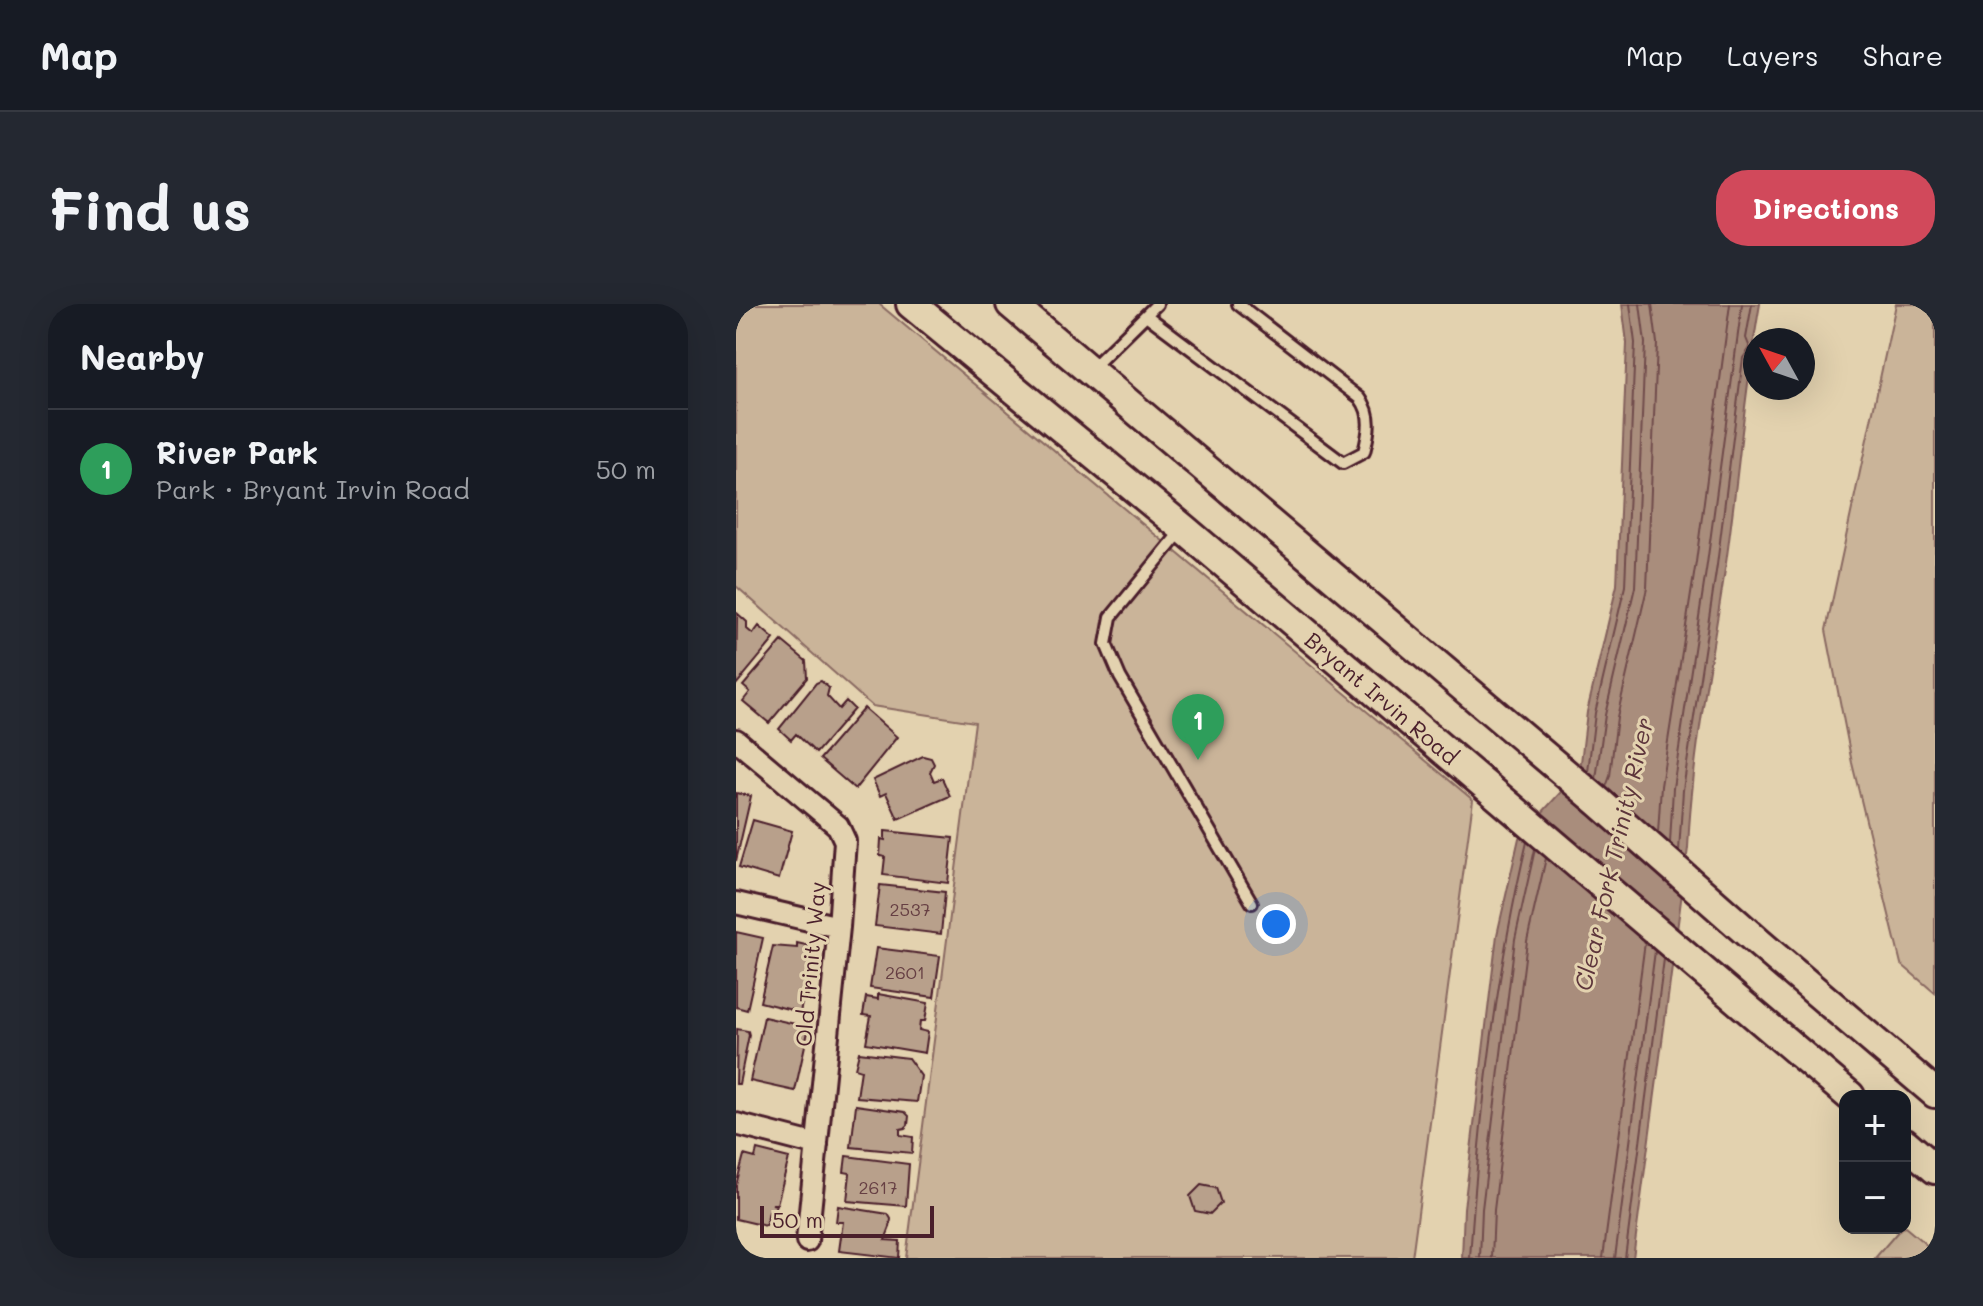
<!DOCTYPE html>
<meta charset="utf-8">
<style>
:root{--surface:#171b24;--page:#242831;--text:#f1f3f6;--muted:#9ea1a6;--line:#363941;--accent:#d1495b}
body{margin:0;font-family:Mali,sans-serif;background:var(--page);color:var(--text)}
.controls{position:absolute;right:24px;bottom:24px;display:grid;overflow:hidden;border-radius:16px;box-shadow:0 8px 32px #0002}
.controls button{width:72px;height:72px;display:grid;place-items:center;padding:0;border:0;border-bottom:2px solid var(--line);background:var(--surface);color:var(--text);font:40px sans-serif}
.compass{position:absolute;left:1007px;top:24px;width:72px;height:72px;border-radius:50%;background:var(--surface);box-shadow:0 8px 32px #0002;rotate:310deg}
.scale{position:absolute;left:24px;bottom:20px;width:174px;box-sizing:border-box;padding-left:8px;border:4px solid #4a1f2b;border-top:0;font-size:22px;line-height:28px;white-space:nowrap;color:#4a1f2b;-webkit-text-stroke:6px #e3d2af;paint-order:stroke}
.you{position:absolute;left:540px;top:620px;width:28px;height:28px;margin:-20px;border:6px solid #fff;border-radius:50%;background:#1a73e8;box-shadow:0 0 0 12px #1a73e833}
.badge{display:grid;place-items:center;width:52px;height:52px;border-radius:50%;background:var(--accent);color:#fff;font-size:26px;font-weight:700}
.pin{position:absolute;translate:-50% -66px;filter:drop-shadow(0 2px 4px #0008)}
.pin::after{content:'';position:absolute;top:42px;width:28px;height:24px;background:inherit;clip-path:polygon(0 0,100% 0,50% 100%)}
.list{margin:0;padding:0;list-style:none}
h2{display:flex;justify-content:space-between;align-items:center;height:104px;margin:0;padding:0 32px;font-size:34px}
h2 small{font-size:26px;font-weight:400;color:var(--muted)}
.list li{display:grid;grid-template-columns:52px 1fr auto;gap:24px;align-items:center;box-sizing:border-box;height:120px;padding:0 32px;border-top:2px solid var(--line)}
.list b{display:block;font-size:30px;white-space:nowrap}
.list p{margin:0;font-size:26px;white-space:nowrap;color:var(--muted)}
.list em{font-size:26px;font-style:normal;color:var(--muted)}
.map{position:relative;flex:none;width:1199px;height:954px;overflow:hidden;border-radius:32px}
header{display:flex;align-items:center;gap:48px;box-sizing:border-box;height:112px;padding:0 40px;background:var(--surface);border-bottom:2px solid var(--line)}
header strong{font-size:38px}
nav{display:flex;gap:44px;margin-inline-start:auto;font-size:28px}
.intro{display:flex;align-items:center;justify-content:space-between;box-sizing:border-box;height:192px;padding:0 48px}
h1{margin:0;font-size:56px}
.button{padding:20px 36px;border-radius:32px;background:var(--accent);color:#fff;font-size:28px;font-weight:700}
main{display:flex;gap:48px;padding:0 48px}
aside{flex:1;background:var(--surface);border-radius:32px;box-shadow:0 8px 32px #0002}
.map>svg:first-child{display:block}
.green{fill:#cab499;stroke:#8a6a62;stroke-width:2}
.water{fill:#a98d7c;stroke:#83615c;stroke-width:2}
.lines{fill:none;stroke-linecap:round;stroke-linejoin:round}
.shore{stroke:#704b4b;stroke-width:2}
.building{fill:#b8a08b;stroke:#4a1f2b;stroke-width:2}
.service-casing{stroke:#4a1f2b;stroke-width:16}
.minor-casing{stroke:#4a1f2b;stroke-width:26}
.secondary-casing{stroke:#4a1f2b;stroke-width:34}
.service{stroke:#e3d2af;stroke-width:10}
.minor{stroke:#e3d2af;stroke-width:20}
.secondary{stroke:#e3d2af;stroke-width:28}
.labels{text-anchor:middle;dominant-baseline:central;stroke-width:6;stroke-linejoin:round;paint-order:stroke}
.number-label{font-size:18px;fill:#663f43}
.street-label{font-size:22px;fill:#4a1f2b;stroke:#e3d2af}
.water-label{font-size:24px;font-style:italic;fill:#5d353b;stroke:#e3d2af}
</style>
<header>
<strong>Map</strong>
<nav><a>Map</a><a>Layers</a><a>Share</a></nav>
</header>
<div class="intro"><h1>Find us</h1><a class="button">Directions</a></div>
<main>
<aside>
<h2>Nearby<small></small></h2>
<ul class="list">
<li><span class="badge" style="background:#2e9e5b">1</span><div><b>River Park</b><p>Park · Bryant Irvin Road</p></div><em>50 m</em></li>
</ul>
</aside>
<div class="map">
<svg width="1199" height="954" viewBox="0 0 1199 954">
<rect width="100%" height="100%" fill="#e3d2af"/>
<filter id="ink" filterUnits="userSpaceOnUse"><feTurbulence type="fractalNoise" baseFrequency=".0125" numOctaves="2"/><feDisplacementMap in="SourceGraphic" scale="16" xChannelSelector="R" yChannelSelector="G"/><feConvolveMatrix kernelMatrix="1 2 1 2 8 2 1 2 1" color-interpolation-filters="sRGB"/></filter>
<g filter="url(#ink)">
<path class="green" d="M0,0h143l594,496 -61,458h-506l69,-536 -103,-16 -136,-120z
M1160,0h39v689l-34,-29 -49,-201 -26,-133z
M1169,923l30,25v6h-60l26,-30z"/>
<path class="water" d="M886,0h138c-16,88 -22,177 -35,266 -14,92 -33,184 -37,278l-55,410h-171l2,-50 33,-273 22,-97 61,-67 7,-59 30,-127 10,-242z"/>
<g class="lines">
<path class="shore" d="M852,468l7,-59 30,-127 10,-243 -5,-39
M860,475l9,-64 30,-128 10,-244 -5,-39
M870,483l4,-11 7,-59 30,-129 10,-245 -5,-39
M922,529l3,-47 35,-224 34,-258
M934,539l3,-55 34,-224 35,-260
M943,547l4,-61 34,-225 26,-207 7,-10 -4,-10 6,-34
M734,954c9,-138 25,-282 57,-416
M744,954l2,-49 33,-270 20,-90
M756,954l2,-48 33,-269 19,-83
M867,954l42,-316
M879,954l40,-307
M889,954l39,-299"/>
</g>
<path class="building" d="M1,309l10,9v7l6,5 6,-8 15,13 -38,46z
M46,337l24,20 1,17 -38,45 -26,-22 7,-9 -7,-6z
M85,377l8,7 -2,8 12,13 7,-8 8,8 -38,44 -20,-19 -5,6 -12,-11 37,-46z
M128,404l33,29 -42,52 -35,-30z
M187,452l8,2 3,6 -4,8 4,9 8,-3 8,18 -52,23 -12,-26 -6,3 -7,-16z
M0,489l15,3 -15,65z
M17,516l39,11 -13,48 -40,-12z
M149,527l68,7 -5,45 -65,-8 2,-18 -5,-1 1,-17 4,1z
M144,581l65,7 -4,42 -66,-8z
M0,628l27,6 -16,72 -11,-3z
M61,639l22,5 -11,48 -4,-1 -4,17 -40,-10 13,-56 24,2z
M140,644l64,8 -6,41 -64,-9z
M142,690l50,9 -3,18h-5l-1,9 9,2 -3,21 -59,-10 5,-27 -8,-1 3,-18 12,2z
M28,713l45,10 -14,64 -45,-10z
M1,725l11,2 1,4 -10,49h-3z
M123,748l49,6 13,18 -4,26 -60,-5 4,-27 -6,-2z
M120,801l49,7 4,4 -1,9 -3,3 -5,1v6l13,2 -1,16 -61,-6z
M21,846l32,8 -12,46h-5l4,1 -2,8 -5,-1 -3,14 -30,-7v-34l8,-30 11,3z
M110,852l63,8 -3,42 -59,-5 3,-28 -6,-1z
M465,881l15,3 5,15 -11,11 -15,-3 -5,-15z
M102,902l50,8 3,5 -1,8 -5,13 15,1 -1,17 -60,-7 4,-29h-7z"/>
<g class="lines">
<defs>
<path id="service" d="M410,11l197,148 21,-11c5,-20 9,-37 -4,-54l-122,-94
M354,66l67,-66
M446,226l-71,87 -5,27 14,33 132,226"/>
<path id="minor" d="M0,436l102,86 7,15 -6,86 -32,314
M0,599l103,24
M0,820l81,21"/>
<path id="secondary" d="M175,0l273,225 666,567
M275,0l588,498 160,141 176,150
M1169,839l30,26"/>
</defs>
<use href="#service" class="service-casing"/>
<use href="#minor" class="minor-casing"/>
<use href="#secondary" class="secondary-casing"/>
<use href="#service" class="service"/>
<use href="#minor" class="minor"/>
<use href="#secondary" class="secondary"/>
</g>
</g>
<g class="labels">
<g class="number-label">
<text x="174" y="605">2537</text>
<text x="169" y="668">2601</text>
<text x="142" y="883">2617</text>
</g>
<g class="street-label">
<text transform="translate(646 394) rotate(40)">Bryant Irvin Road</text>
<text transform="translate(74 660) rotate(-85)">Old Trinity Way</text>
</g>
<g class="water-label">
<text transform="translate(877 550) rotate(-77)">Clear Fork Trinity River</text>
</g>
</g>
</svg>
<div class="controls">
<button>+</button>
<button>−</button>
</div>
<svg class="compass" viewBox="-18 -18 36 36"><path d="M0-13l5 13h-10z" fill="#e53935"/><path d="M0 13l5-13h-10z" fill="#9ea1a6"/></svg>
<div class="scale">50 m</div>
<div class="you"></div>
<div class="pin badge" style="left:462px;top:456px;background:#2e9e5b">1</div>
</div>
</main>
